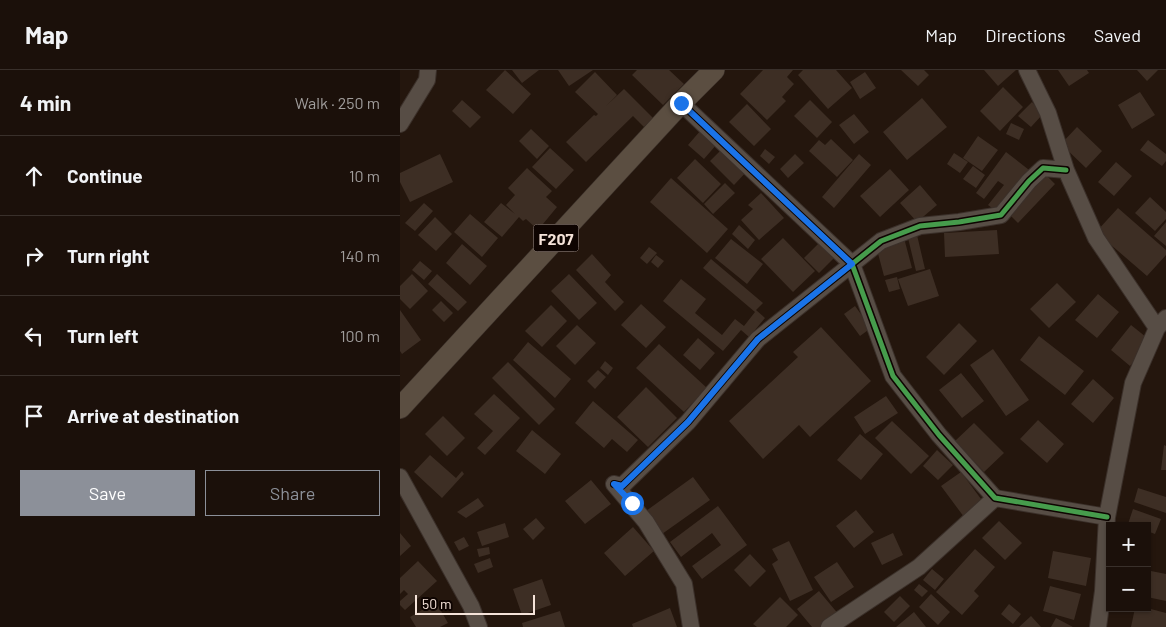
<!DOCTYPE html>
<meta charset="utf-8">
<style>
:root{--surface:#1b100a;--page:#241913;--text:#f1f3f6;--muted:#a09d9c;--line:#39302b;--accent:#8c9099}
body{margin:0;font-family:Barlow,sans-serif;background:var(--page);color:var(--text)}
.controls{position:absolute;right:15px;bottom:15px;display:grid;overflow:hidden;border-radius:0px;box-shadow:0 1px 4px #0004}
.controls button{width:45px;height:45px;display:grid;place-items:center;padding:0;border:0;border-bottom:1px solid var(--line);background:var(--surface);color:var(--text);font:25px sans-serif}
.scale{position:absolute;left:15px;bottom:12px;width:120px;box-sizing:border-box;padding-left:5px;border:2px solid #f5e3d9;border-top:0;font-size:14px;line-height:18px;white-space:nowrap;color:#f5e3d9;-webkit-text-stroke:4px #0e0401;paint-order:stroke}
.stop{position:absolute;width:15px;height:15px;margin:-11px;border:4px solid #1a73e8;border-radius:50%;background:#fff}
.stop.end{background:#1a73e8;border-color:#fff;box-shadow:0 1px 5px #0008}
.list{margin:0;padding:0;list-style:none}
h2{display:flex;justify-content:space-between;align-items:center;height:65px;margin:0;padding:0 20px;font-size:21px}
h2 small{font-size:16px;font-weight:400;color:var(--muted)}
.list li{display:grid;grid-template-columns:32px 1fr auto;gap:15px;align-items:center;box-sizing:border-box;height:80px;padding:0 20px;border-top:1px solid var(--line)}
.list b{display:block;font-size:19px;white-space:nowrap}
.list em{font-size:16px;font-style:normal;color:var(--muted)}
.actions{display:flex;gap:10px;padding:15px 20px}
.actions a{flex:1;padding:11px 0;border:1px solid var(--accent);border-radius:0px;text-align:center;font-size:18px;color:var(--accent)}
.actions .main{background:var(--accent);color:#fff}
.icon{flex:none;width:28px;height:28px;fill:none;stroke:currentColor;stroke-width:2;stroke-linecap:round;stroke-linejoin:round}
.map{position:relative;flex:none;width:766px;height:557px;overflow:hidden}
header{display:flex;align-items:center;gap:30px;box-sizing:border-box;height:70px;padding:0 25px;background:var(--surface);border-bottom:1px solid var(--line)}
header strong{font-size:24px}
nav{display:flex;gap:28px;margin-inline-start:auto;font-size:18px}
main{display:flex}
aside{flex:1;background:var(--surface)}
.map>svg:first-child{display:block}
.building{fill:#3d2e24}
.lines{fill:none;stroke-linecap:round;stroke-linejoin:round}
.minor-casing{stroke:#3b302a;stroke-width:18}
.major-casing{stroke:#3b302a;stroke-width:22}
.minor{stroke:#574d45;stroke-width:16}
.major{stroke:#5b4e41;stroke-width:21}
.cycleway-casing{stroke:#0e0401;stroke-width:8}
.cycleway{stroke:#469c4c;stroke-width:5}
.route{stroke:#1a73e8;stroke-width:6}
.labels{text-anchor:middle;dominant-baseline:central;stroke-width:4;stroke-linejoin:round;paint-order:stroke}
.shield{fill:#0e0401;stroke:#b0a098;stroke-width:1}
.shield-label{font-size:16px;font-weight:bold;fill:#f5e3d9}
</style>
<header>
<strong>Map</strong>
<nav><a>Map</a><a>Directions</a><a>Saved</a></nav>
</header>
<main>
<aside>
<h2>4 min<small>Walk · 250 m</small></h2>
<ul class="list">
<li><svg class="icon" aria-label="ahead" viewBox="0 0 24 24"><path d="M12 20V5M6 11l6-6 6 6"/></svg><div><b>Continue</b></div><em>10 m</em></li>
<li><svg class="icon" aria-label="right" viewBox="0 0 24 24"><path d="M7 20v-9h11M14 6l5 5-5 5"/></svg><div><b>Turn right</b></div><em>140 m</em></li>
<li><svg class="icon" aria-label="left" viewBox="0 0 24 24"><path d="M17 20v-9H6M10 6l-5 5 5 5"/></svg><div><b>Turn left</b></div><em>100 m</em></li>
<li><svg class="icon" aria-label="arrive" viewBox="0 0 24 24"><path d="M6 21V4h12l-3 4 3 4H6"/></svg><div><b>Arrive at destination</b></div></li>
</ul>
<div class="actions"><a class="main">Save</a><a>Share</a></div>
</aside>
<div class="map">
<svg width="766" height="557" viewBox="0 0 766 557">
<rect width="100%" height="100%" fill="#24160d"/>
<path class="building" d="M105,0l26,24 -18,20 -27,-24z
M112,0h27l-17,13z
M158,0h35l-24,16z
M237,0h32l15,14 -21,21 -31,-30z
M363,0h30l-6,7 7,7 -12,13 4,4 -19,19 -27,-26z
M403,0h33l16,18 -24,21 -30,-34z
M501,0h23l5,5 -11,11z
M584,0h32l-18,16z
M658,0h29l2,3 -20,13z
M737,0h21l-11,11z
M195,2l22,23 -12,12 19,-18 29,29 -9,9 -11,-11 -47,46 -20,-20 28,-27 2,1 2,-2 -23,-22z
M465,2l11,16 -16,11 -10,-17z
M603,17l20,20 -23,24 -20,-20z
M740,22l15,23 -23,14 -14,-24z
M522,28l25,29 -40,33 -24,-28z
M62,30l19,17 -11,11 -18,-17z
M410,30l22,22 -15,16 -23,-22z
M632,32l11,12 -12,13 -13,-11z
M347,34l24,25 -17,17 -25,-24z
M454,44l15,18 -15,12 -15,-19z
M611,53l13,6 -5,11 -13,-6z
M677,57l25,24 -16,17 -25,-24z
M131,59l18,17 -12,13 -18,-18z
M301,60l16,14 -13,15 -16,-14z
M578,66l20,14 -16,21 -19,-13z
M431,69l22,21 -16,17 -28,-26 10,-11 6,5z
M748,70l18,14v7l-4,5 -22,-16z
M325,76l24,23 -15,16 -24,-24z
M150,78l24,22 -18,19 -24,-22z
M365,79l10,8 -6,7 -9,-8z
M606,82l27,21 -33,41 -12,-9 16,-20 -6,-4 -14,18 -8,-6z
M554,83l14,9 -8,11 -13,-9z
M40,84l13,28 -43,20 -10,-20v-9z
M395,84l9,9 -16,15 -8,-9z
M459,84l12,11 -37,43 -12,-11z
M295,89l26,25 -18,19 -26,-25z
M716,92l16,14 -18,20 -16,-14z
M573,96l12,9 -9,13 -13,-9z
M127,98l25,23 -6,6 11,10 -19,23 -12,-11 -3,2 -4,-4 -17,20 -18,-15 17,-19 14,11 -9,-9 9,-10 -7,-7z
M490,99l19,21 -29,27 -20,-21z
M643,102l12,12 -37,39 -12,-12z
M271,108l57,51 -21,24 -57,-51z
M325,113l10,10 -22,21 -9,-10z
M520,115l17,20 -20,17 -17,-19z
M361,123l23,25 -25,22 -18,-20 12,-11 -5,-4z
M750,127l16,15v7l-11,12 -20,-18z
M24,133l9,8 -18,20 -10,-8z
M718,138l48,42v5l-19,21 -51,-44z
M70,144l28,24 -16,19 -28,-25z
M35,147l17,17 -16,17 -18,-16z
M766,152v24l-12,-10z
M339,155l16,15 -7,9 -16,-15z
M597,160l2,24 -54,3 -1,-24z
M517,165l8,34 -9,2 -8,-33z
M383,168l32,33 -22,21 -32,-33z
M504,168l8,30 -28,8 -8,-30z
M331,169l32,25 -16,20 -32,-26z
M419,173l15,15 -15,15 -15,-15z
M62,174l25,22 -17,19 -24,-22z
M249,177l8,6 -10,11 -7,-6z
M192,184l19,21 -6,7 19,20 -9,9 -39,-41z
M256,185l8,6 -6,7 -7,-6z
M311,189l52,44 -7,7 9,8 -16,19 -8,-7 -18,21 -60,-50 18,-22 25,20 -11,14 27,22 13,-16 9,7 11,-14 -52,-44z
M20,191l12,10 -8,9 -12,-10z
M530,199l9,27 -31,10 -10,-27z
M12,204l16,17 -18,18 -10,-10v-13z
M37,204l30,28 -9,9 -30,-27z
M169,204l28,29 -18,17 -28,-29z
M497,207l3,12 -11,3 -4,-12z
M657,213l19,19 -27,26 -19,-19z
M698,224l21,18 -22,26 -22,-18z
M41,231l12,12 -9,9 -12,-12z
M241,234l25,23 -20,21 -25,-23z
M151,235l16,16 -25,26 -17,-16z
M455,236l16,22 -11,8 -16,-22z
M0,240l21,30 -19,14 -2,-3z
M559,253l18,18 -33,34 -18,-18z
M177,255l19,18 -21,22 -19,-19z
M731,255l20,16 -21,25 -19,-16z
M421,257l50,54 -61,56 -11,-12 -36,34 -34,-38 69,-64 -5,-5z
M639,266l45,35 -19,24 -45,-35z
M298,268l17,15 -15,17 -17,-15z
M128,272l43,37 -16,19 -42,-38z
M259,274l48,44 -23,24 -48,-44z
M593,279l36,51 -23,16 -36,-51z
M205,291l8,7 -5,7 -8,-7z
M108,292l47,47 -16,16 -47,-47z
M198,300l8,7 -11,12 -8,-8z
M561,303l23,28 -22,17 -23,-28z
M693,309l21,19 -21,25 -22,-19z
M246,317l31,31 -29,29 -31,-30z
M94,324l26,24 -35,37 -8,-7 16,-17 -19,-17z
M486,326l12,17 -33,21 -11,-17z
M193,331l45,39 -11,12 -15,-13 -8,9 -29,-25z
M43,346l22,22 -18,18 -22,-22z
M638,350l26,24 -17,19 -27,-24z
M492,351l37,35 -18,18 -36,-36z
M574,353l30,30 -20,19 -29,-31z
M132,360l29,24 -16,20 -29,-23z
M460,364l23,20 -22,26 -24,-20z
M764,375l2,1v24h-5z
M537,380l16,15 -15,15 -15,-14z
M30,385l26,23 6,-7 2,3 -22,24 -28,-26z
M561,402l23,31 -20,14 -23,-31z
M293,407l17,23 -48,34 -16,-23z
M191,410l20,24 -26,20 -20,-23z
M738,418l28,9v16l-32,-11z
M78,428l6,8 -18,12 -9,-6z
M318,436l29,39 -45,34 -10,-13 29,-21 -9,-12 -31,24 -11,-15z
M733,439l28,10 -6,15 -8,-3v-5h-15l-4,-2z
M456,440l18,22 -20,16 -18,-22z
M136,448l9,10 -12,12 -10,-11z
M599,451l23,22 -17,17 -23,-22z
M105,453l4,14 -27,9 -5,-14z
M233,457l21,24 -29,25 -21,-23z
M0,463l11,13 -11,10z
M493,463l10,22 -21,10 -11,-22z
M64,467l5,9 -10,5 -5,-9z
M389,471l24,49 -23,11 -18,-37 6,-4 -6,-11z
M89,477l1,7 -11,3 -2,-8z
M575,479l20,18 -21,24 5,5 -17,19 -26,-23z
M653,481l38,7 -5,28 -38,-8z
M350,484l16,17 -16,16 -16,-17z
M90,488l3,9 -15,6 -4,-9z
M18,491l19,20 -32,29 -5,-5v-4l8,-7 -4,-4 -4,4v-16z
M437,492l17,25 -23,15 -17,-25z
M532,499l12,10 -9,11 -12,-10z
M751,501l15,3v27l-19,-4z
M142,509l9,26 -29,10 -9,-26z
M519,514l9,7 -6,6 -8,-7z
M650,516l31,8 -7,26 -31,-9z
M419,521l21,25 -13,11h-15l-15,-18z
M531,524l19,18 -12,13 -19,-18z
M500,526l10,10 -16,16 -10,-10z
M380,527l18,18 -12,12h-29l-4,-3z
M36,532l12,21 -8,4h-24l-6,-10z
M609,534l12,10 -8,10 -12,-10z
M270,538l7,19h-44l-1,-3z
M735,538h12l19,5v14h-35z
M160,541l5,16h-42l-1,-4z
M514,542l12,15h-30z
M631,546l10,11h-22z
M656,548l17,9h-22z"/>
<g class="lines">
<defs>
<path id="minor" d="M627,0l21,43 18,57 30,68 61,90
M281,33l171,161 41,112 46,59 56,63 112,19
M0,54l27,-44 1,-10
M0,407l71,129 8,21
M214,414l8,2 66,-64 70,-83 123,-98 39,-15 39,-4 42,-7 28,-34 14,-13 23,2
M214,414l32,38 38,62 7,43
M429,557l90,-60 76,-69
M698,557l5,-36 4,-74 26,-134 24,-55 9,-10"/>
<path id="major" d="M0,338l281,-305 33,-33"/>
</defs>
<use href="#minor" class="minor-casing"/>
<use href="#major" class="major-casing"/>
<use href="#minor" class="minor"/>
<use href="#major" class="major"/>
<defs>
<path id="cycleway" d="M281,33l171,161 41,112 46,59 56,63 112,19
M214,414l8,2 66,-64 70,-83 123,-98 39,-15 39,-4 42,-7 28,-34 14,-13 23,2"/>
</defs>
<use href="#cycleway" class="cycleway-casing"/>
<use href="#cycleway" class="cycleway"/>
</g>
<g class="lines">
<path class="route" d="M232,433l-18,-19 8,2 66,-64 70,-83 94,-75 -171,-161"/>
</g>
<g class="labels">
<rect class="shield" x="133.5" y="154.5" width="45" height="27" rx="4"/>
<g class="shield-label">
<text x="156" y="168">F207</text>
</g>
</g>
</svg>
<div class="controls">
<button>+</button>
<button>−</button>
</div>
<div class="scale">50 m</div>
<div class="stop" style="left:232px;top:433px"></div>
<div class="stop end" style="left:281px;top:33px"></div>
</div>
</main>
